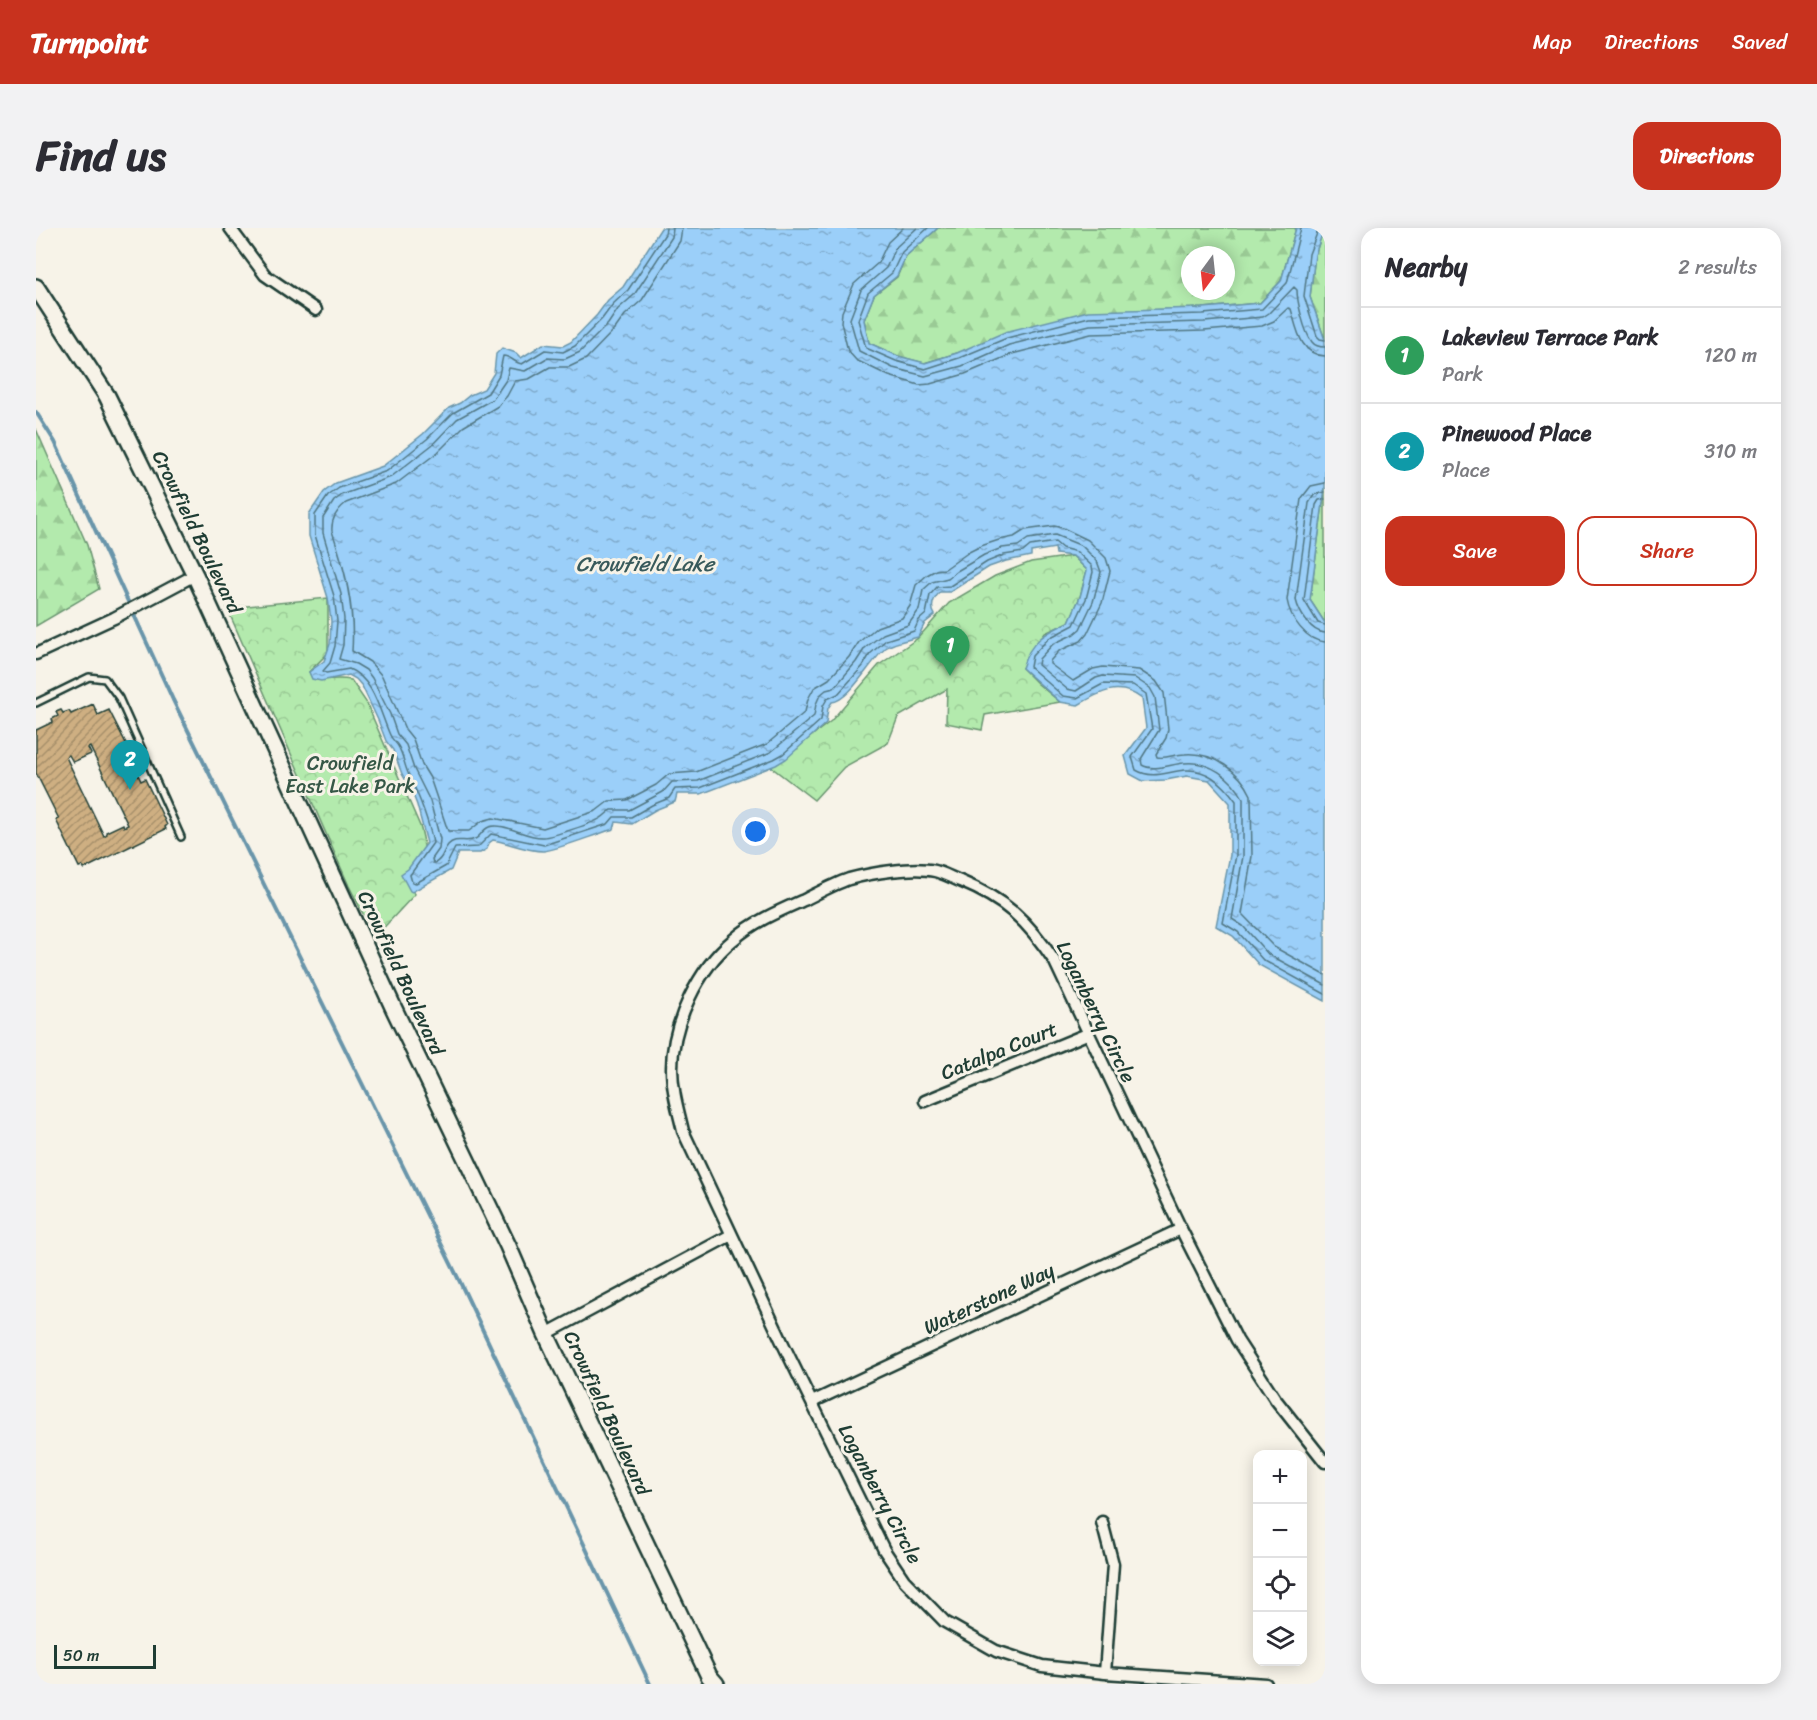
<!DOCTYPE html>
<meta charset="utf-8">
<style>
:root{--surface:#fff;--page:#f2f2f3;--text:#2b2b33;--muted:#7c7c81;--line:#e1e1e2;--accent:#c8321e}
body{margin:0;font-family:Sriracha,sans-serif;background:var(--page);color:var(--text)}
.controls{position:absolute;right:18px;bottom:18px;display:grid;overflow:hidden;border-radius:12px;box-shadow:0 3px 15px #0003}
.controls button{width:54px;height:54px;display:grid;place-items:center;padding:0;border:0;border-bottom:2px solid var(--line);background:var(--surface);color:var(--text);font:30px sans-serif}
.compass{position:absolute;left:1145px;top:18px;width:54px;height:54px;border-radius:50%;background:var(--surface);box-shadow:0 3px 15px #0003;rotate:195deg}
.scale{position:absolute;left:18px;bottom:15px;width:102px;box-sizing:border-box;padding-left:6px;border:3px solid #1f3d34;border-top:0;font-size:16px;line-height:21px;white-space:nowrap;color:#1f3d34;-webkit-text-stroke:4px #f7f3e8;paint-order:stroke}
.you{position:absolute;left:720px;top:604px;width:21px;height:21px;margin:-15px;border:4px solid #fff;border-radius:50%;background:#1a73e8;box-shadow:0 0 0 9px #1a73e833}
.badge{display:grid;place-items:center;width:39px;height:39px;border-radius:50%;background:var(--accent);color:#fff;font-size:20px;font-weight:700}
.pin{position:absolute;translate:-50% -50px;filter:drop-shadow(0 2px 3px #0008)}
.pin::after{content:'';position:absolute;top:32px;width:21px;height:18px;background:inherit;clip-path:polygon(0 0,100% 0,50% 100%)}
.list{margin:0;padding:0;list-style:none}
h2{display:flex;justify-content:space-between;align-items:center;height:78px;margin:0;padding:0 24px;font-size:26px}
h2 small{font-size:20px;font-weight:400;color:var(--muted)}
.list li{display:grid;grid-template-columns:39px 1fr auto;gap:18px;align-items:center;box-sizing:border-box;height:96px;padding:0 24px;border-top:2px solid var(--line)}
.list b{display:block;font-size:22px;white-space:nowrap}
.list p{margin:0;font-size:20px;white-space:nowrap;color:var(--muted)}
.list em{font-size:20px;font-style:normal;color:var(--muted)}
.actions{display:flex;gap:12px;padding:18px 24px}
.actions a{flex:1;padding:14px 0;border:2px solid var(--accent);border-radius:18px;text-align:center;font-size:21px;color:var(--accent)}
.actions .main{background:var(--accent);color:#fff}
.icon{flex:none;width:33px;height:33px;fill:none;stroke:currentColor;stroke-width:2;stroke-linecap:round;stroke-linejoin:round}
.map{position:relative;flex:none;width:1289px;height:1456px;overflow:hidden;border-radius:18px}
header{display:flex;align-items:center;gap:36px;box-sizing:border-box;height:84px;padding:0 30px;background:var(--accent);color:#fff}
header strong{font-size:28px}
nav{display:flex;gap:33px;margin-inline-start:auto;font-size:21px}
.intro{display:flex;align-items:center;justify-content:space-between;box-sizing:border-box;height:144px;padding:0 36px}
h1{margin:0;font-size:42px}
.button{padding:15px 27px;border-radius:18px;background:var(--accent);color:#fff;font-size:21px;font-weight:700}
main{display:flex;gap:36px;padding:0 36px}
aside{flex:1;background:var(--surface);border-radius:18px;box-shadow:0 3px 15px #0003}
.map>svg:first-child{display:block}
.forest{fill:url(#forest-firs);stroke:#699470;stroke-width:1.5;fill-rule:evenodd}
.park{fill:url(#park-crowns);stroke:#699470;stroke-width:1.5}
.water{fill:url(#water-ripples);stroke:#6995aa;stroke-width:1.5}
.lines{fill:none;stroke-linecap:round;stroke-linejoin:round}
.shore{stroke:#517783;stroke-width:1.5}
.stream{stroke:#6995aa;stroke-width:4}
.building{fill:url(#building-hatch);stroke:#1f3d34;stroke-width:1.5;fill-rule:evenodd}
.lane-casing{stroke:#1f3d34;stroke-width:10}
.street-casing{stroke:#1f3d34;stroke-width:15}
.secondary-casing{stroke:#1f3d34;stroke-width:20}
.lane{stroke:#f7f3e8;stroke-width:5}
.street{stroke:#f7f3e8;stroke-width:10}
.secondary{stroke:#f7f3e8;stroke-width:15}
.labels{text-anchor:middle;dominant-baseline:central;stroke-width:6;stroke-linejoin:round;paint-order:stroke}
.street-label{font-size:20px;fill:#1f3d34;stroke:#f7f3e8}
.park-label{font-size:20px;fill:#355746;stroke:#f7f3e8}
.water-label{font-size:21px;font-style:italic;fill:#385a5b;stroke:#f7f3e8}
</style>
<header>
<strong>Turnpoint</strong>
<nav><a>Map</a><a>Directions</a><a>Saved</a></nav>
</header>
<div class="intro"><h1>Find us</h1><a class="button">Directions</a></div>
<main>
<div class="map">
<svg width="1289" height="1456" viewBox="0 0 1289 1456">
<defs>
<pattern id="forest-firs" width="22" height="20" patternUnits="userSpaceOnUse" patternTransform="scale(1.5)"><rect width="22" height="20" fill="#b3eaad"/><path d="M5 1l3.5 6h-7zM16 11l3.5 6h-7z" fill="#9aca95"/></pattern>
<pattern id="park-crowns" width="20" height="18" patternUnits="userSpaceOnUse" patternTransform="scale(1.5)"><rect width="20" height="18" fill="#b3eaad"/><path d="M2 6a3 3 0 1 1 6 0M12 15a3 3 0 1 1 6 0" fill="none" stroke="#9aca95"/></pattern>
<pattern id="water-ripples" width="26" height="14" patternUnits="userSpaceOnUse" patternTransform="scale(1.5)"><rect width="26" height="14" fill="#9bcff9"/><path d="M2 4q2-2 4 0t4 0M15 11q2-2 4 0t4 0" fill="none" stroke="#7ea9ca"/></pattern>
<pattern id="building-hatch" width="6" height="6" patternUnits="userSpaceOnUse" patternTransform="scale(1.5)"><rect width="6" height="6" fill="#ceaf82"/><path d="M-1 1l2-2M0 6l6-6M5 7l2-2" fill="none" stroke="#a7906b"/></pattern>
</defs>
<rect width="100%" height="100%" fill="#f7f3e8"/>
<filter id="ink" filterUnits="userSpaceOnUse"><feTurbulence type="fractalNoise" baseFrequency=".0167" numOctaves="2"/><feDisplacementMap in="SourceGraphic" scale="12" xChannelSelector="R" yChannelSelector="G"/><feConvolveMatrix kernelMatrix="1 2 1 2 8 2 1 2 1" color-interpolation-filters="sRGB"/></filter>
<g filter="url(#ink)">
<path class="forest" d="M902,0h358l-15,53 -21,22 -57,5 -56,2 -190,43 -33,10 -26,-7 -29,-13 -5,-23 10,-25 23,-18 9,-21zM1154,27h36v36h-36z
M1288,0h1v112l-15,-43 5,-42z
M0,201l51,116 12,44 -63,37z
M1289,260v135l-15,-23z"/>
<path class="park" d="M1037,328l14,14 -7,27 -11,25 -24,11 -23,35 16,16 22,18 -75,13 -3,15 -36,-7 1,-34 -49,28 -10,26 -44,24 -30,33 -43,-33 60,-46 48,-56 39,-27 31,-35 46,-27 36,-14z
M292,370v55l-19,19 4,7c13,2 23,-2 38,1l15,22 54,124c9,29 4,30 -17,49l12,19 -40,43 -26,-51 -122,-278z"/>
<path class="water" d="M625,0h277l-32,28 -9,20 -23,19 -10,25 5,23 29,13 27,7 32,-10 48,-21 83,-21 115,-3 57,-5 21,-22 15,-53h28l-9,27 -5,42 15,43v148l-15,112 15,23v378l-66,-36 -26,-29 -17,-10 14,-71v-52l-21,-23 -22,-4 -21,4 -23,1 -13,-7 -5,-18 21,-28 -4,-29c-23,-18 -42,-7 -64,6l-18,-3 -38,-34c8,-27 23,-35 47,-46l11,-25 7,-27 -14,-14 -17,-2 -1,-6 -24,4v4l-25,5 -17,6 -39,25h-10c-7,7 -10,15 -5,23l-10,8 -7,14c-10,3 -23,5 -31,10 -16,12 -37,54 -55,55l-4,6 -2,15 -40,36 -10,6 -75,29h-24l-2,8 -20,8 -23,14 -16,-2 -2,7c-15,4 -60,22 -71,22 -17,0 -33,-8 -50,-11l-4,3 -2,6 -7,4h-22l-7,17 -39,22 -2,-1 -9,-17 7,-5 19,-26 -10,-38 -7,-18 -8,-13 -9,-24 -7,-9 -8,-21 -16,-34 -6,-7 -7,-4 -28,6 -9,-2 -3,-7 15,-11 6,-17 1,-23 -3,-23 -19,-62v-22l15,-22 12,-9 47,-17 40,-32 26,-26 11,-5 10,-8 14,-6 10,-16 2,-19 6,-6 14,5 5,5 22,-14 20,2 8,-4 26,-27 11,-15 15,-13z"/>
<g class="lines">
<path class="shore" d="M630,0l-1,6 -37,56 -15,14 -11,15 -27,27 -12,6 -18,-2 -23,14c-8,-1 -11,-8 -19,-8l-4,19 -11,18 -35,20 -26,26 -40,32 -48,17 -11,8 -13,19v20l19,61 3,25 -2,25 -5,17 -7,8 3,2 23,-4c25,10 31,44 41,66 2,5 6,7 8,11 5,8 6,18 10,27 11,23 20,44 25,70l-23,32 2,7 4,1 30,-17 9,-18 23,-1 13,-13 53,11 64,-21 6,-7h17l21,-12 17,-7 6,-9 25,-1 74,-29 9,-5 38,-34 2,-14 4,-7 11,-5 25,-28 7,-12 16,-14 28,-9 5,-11 7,-6 4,-19 7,-8 13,-1 37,-24 17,-7 19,-3 7,-6 25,-4 7,6 15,4 15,14 1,6 -7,27 -12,26 -25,13 -17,18 -2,11 33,29 14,2 26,-14 30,1 13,9 6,35 -20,28 4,13c17,10 32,1 50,0 22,-1 38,14 50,31v54l-13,68 15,9 25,28 62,34
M637,0l-1,9 -38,58 -16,14 -10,15 -28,28 -15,7 -18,-1 -22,13 -16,-3 -3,12 -13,19 -36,20 -25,26 -41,32 -49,18 -8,6 -11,17v15l18,61 3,25 -1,26 -4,14 17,5 10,6 6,8 18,36 7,20 9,11 8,24 16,32 10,38 -1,10 -7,10 1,4h2c9,-5 7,-11 13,-18 8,-9 18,-1 27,-6 5,-2 7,-9 14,-12 15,-5 37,11 54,10 8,0 51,-14 58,-19 4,-2 6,-6 11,-8h17l34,-18 9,-10 26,-1 73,-29 43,-36 2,-12 4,-9 6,-5 8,-2 22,-26 9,-14 18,-14 25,-9 11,-15 4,-20 9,-8 16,-4 9,-7 27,-16 18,-7 16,-2 10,-7 27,-4 27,11 15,15 4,11 -8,30 -13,27 -6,5 -21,10 -14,15 -1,6 29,24 9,2 20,-13 7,-2 32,2 15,10 5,9 4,33 -18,29 1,6c12,7 29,-1 42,-2 25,-3 48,15 59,35v58l-11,63 11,7 25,28 57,31
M646,0l-2,13 -38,59 -17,15 -10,14 -29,30 -17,8h-19l-21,12 -14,2 -8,15 -9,10 -35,21 -25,25 -42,32 -50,19c-9,7 -15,16 -14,28 14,40 23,79 20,120l18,11 12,14 23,53 8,10 9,26 8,13 18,53h21l13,-10 11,-3 50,10 53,-17 13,-10 18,-1 29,-15 13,-11 27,-2 71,-28 38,-32 3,-13 6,-11 15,-9 20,-22 10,-15 18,-15 25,-9 8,-12 6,-21 11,-10 9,-5 9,-1 24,-17 12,-6 18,-6 15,-3 11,-7 29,-4 9,2 25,12 18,18 4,13 -8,32 -15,31 -6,7 -22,10 -9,10v3l23,17 20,-12 10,-2 36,3 17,11 8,12 4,36 -2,9 -10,16 1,3c9,2 18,-3 28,-3 28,-2 55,17 66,41l1,61 -10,58 32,33 51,28
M867,0l-15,14 -10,21 -24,21 -12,28 -1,10 7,29 8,9 33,16 30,9 11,-1 35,-10 47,-20 79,-20 113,-3 58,-5 12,-5 14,-13 3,1c6,20 9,46 34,47
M881,0l-22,20 -9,20 -25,22 -11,29 9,32 34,17 32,8 37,-10 47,-21 81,-20 114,-3 59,-5 6,-4 25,-26 3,3c0,11 7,42 15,52 3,4 8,5 13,5
M892,0l-26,24 -10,21 -24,20 -10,27 8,28 30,13 29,8 34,-11 48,-20 82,-21 114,-3 59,-5 25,-26 14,-55
M1283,0l-10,26 -5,42 13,40 3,3 5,1
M1289,255l-14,3 -10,13 -14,101c3,18 19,41 38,42
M1289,264l-11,3 -5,8 -13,97c3,13 15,32 29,33
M1289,271l-6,1 -3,5 -12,95 14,23 7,2"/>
<path class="stream" d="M0,184l19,30 118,258 287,582 190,402"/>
</g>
<path class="building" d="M57,476l5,11 11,-5 26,51 -3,1 9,19 4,-2 22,46 -2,2 1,2 -82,40 -2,-3 -3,1 -23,-47 3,-1 -23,-46v-43l17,-8 -1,-3 6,-3 -2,-4 5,-2 2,3 6,-2 2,3zM54,519l38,78 -4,2 -1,-3 -17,8 1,2 -3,2 -38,-79 3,-2 4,7 18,-8 -3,-6z"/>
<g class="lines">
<defs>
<path id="lane" d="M0,475l53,-26 16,2 14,19 62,139"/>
<path id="street" d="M194,0l35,47 51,35
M0,426l78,-36 81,-43
M889,873l162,-67
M510,1106l185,-99
M776,1174l369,-173
M1066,1294l11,42 -8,109
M1230,1456l-161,-11 -63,-7 -46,-15 -51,-29 -41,-42 -20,-30 -99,-202 -102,-217c-5,-21 -11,-41 -11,-63 0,-45 26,-99 61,-128 20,-18 46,-29 71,-40 14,-7 30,-16 45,-21 22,-6 64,-13 86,-8 8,2 17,7 25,10 46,19 68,40 95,81l126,267 56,111 39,60 49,62"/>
<path id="secondary" d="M0,59l71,109 88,179 199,434 114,237 38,88 163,342 7,8"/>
</defs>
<use href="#lane" class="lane-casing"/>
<use href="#street" class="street-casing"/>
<use href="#secondary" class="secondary-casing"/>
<use href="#lane" class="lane"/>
<use href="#street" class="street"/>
<use href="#secondary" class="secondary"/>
</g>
</g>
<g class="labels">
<g class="street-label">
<text transform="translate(161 304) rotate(64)">Crowfield Boulevard</text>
<text transform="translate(365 745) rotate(65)">Crowfield Boulevard</text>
<text transform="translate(1060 784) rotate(64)">Loganberry Circle</text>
<text transform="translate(963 823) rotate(-22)">Catalpa Court</text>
<text transform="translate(953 1071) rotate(-25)">Waterstone Way</text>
<text transform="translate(571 1185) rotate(65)">Crowfield Boulevard</text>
<text transform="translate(844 1266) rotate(62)">Loganberry Circle</text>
</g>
<g class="park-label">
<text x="314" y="535">Crowfield<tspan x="314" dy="23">East Lake Park</tspan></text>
</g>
<g class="water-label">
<text x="609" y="336">Crowfield Lake</text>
</g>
</g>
</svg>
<div class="controls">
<button>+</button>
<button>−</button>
<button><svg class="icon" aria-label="locate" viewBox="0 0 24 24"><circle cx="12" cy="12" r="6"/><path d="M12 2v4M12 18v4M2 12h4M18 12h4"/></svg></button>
<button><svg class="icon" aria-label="layers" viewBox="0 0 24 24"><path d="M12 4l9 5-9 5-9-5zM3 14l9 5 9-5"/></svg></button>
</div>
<svg class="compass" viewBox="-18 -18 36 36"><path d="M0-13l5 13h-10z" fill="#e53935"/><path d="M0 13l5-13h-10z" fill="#7c7c81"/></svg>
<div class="scale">50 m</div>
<div class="you"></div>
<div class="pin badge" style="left:914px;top:448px;background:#2e9e5b">1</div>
<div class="pin badge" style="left:94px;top:562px;background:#0f9aa8">2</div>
</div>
<aside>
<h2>Nearby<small>2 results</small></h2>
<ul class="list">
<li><span class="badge" style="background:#2e9e5b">1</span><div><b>Lakeview Terrace Park</b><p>Park</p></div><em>120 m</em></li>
<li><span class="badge" style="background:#0f9aa8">2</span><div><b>Pinewood Place</b><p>Place</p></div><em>310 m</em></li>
</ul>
<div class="actions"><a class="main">Save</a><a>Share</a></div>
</aside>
</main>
